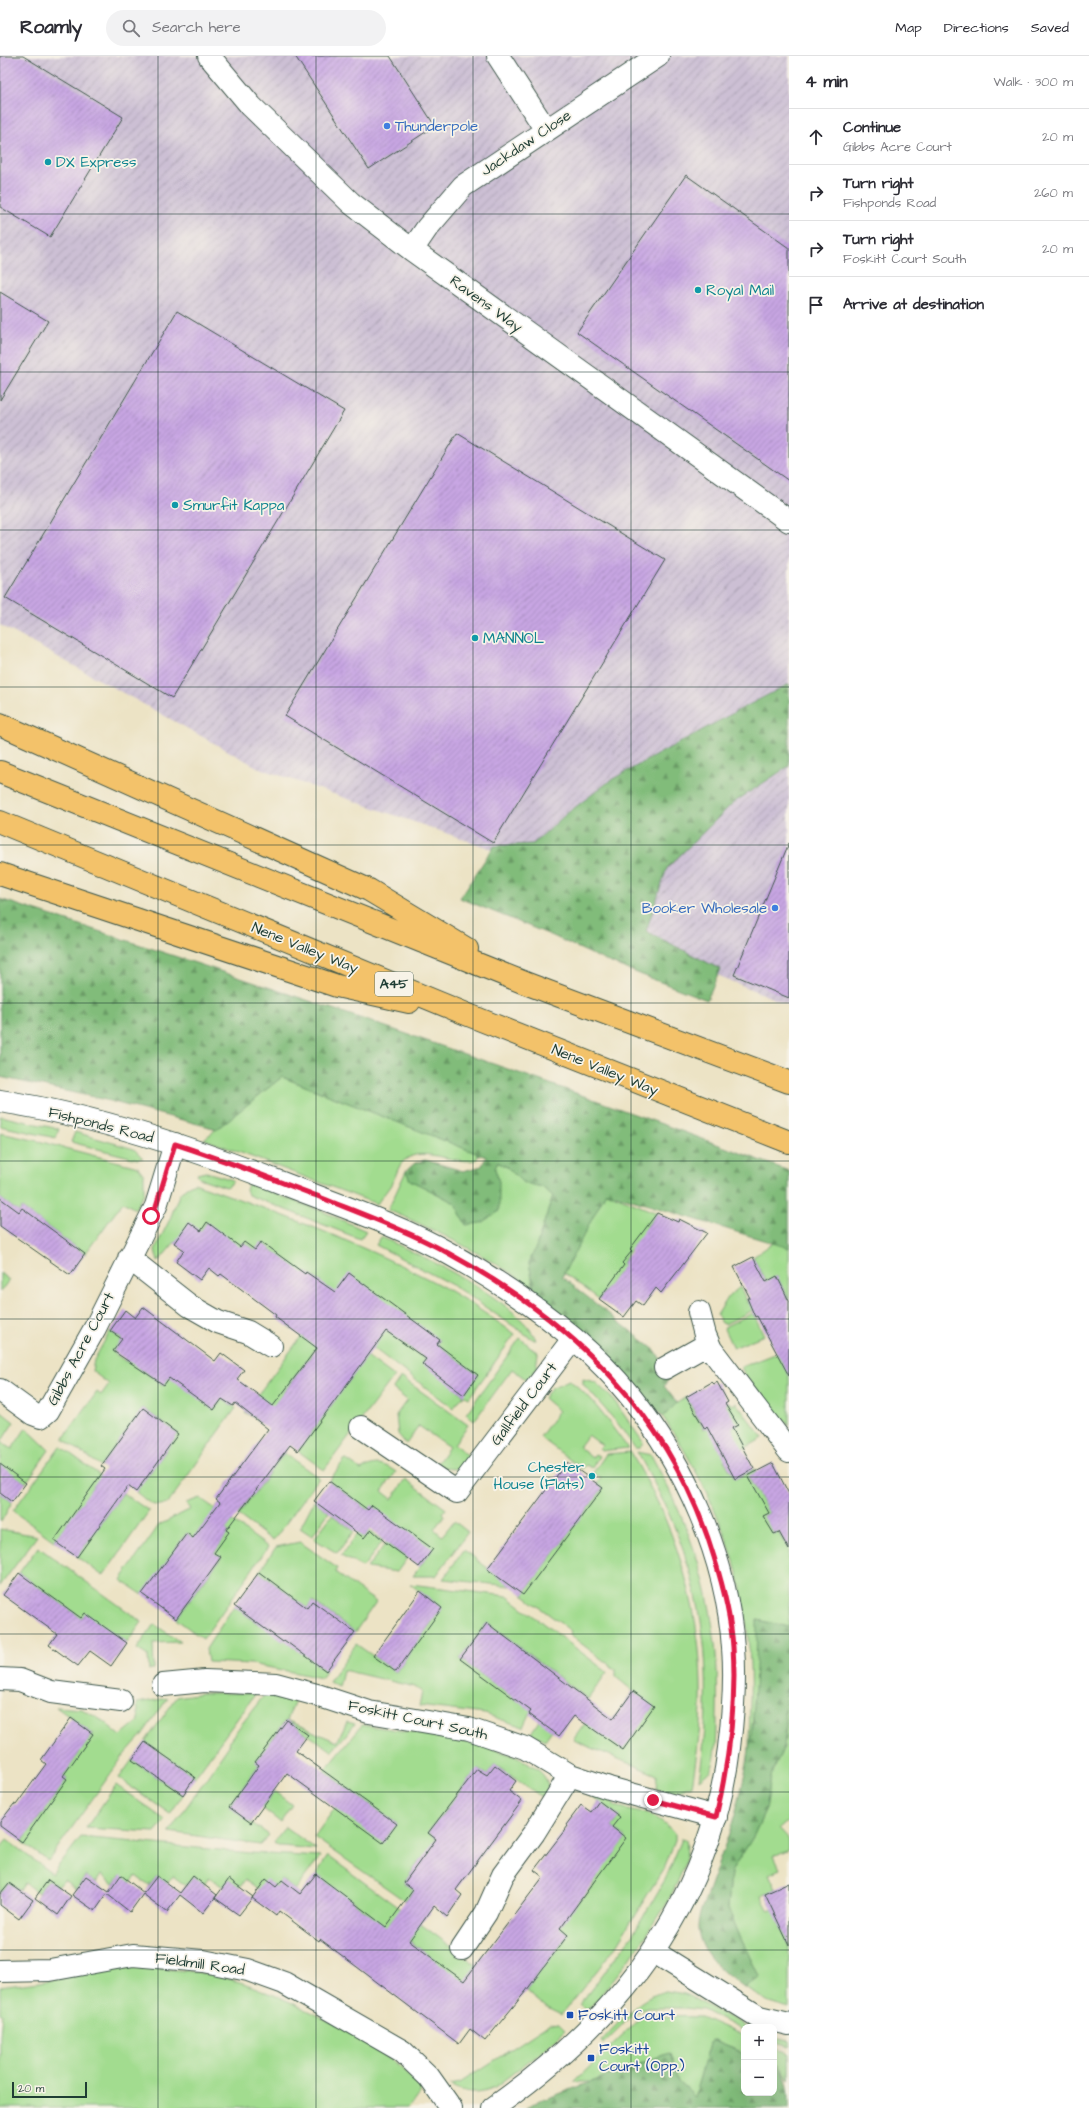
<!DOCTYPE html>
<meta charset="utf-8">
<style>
:root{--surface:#fff;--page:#f2f2f3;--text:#2b2b33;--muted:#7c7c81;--line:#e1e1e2}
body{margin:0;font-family:"Architects Daughter",sans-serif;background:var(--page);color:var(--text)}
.controls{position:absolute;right:12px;bottom:12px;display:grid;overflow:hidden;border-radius:8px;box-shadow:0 4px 16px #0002}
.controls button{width:36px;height:36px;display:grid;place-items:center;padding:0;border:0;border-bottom:1px solid var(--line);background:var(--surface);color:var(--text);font:20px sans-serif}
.scale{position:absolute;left:12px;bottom:10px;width:75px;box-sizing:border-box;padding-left:4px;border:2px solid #1f3d34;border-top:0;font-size:11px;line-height:14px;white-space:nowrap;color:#1f3d34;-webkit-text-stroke:3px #f7f3e8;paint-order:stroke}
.stop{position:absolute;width:12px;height:12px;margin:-9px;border:3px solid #e11d48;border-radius:50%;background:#fff}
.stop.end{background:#e11d48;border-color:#fff;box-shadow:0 1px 4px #0008}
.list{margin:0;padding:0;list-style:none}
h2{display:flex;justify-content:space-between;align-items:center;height:52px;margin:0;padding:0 16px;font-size:17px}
h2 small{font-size:13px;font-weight:400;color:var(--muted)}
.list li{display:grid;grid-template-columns:26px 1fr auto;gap:12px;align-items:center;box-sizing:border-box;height:56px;padding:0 16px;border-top:1px solid var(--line)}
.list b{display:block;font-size:15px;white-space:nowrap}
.list p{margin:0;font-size:13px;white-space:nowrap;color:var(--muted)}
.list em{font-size:13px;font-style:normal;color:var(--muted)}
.icon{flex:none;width:22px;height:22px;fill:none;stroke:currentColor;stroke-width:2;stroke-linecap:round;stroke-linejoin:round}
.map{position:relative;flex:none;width:789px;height:2052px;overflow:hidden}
header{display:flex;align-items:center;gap:24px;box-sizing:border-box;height:56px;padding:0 20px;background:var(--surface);border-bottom:1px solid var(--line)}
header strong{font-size:19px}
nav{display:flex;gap:22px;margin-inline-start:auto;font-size:14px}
.search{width:280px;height:36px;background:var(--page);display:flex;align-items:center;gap:10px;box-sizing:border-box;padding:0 14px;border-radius:22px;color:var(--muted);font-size:15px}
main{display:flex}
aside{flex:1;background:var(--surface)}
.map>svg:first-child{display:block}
.industrial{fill:url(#industrial-furrows)}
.green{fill:#a2dc8f;stroke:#608c62;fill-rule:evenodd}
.forest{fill:url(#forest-firs);stroke:#507c57}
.building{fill:url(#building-hatch)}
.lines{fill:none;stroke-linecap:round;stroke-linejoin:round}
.minor-casing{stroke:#3e564a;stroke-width:24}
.tertiary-casing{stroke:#3e564a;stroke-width:24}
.trunk-casing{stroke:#3e564a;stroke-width:24}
.minor{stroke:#fff;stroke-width:22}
.tertiary{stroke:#fff;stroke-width:22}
.trunk{stroke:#f3c26a;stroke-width:22}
.route{stroke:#e11d48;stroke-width:5}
.grid{fill:none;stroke:#1f3d34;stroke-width:1;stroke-opacity:0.55}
.shop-dot{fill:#3f7fe0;stroke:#f7f3e8;stroke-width:1.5}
.culture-dot{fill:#0f9aa8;stroke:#f7f3e8;stroke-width:1.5}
.transit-dot{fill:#1a4fb4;stroke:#f7f3e8;stroke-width:1.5}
.labels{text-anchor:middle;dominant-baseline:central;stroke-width:3.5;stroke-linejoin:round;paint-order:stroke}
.shield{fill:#f7f3e8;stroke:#60746a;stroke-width:1}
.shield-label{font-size:14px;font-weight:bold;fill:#1f3d34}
.shop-label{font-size:15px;fill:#366cbe;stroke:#f7f3e8;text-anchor:start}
.street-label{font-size:15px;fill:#1f3d34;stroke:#f7f3e8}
.culture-label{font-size:15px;fill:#0d838f;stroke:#f7f3e8;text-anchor:start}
.transit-label{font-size:15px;fill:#164399;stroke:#f7f3e8;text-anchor:start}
</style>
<header>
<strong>Roamly</strong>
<div class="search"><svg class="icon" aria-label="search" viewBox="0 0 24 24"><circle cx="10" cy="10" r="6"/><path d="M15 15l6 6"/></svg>Search here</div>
<nav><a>Map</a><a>Directions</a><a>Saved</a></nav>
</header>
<main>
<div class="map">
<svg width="789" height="2052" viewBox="0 0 789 2052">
<defs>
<pattern id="industrial-furrows" width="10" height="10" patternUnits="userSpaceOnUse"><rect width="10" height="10" fill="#ccbfd4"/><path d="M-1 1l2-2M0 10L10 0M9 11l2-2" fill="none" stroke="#a59cad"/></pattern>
<pattern id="forest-firs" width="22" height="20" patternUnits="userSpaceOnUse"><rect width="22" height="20" fill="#81bc7a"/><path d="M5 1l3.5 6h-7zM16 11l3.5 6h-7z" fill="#699a65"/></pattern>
<pattern id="building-hatch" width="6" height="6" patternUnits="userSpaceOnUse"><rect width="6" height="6" fill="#c8a6e3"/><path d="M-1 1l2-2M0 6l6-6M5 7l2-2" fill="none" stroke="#a288b9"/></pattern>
</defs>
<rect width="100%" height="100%" fill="#f7f3e8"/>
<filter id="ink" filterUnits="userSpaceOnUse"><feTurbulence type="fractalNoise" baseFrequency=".025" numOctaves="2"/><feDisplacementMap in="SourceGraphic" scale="8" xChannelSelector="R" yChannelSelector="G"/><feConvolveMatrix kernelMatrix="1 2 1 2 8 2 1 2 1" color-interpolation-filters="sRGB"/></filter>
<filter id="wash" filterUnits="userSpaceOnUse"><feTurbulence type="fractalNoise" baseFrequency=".012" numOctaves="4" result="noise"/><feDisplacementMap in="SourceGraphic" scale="16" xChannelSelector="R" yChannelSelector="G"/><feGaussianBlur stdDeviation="0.9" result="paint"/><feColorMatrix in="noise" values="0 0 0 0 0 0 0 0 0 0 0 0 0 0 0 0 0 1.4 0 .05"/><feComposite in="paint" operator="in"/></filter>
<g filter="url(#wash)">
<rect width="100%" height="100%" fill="#ece3c5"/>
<path class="industrial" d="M0,0h789v949l-79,-33 -152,-100 -299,-104 -259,-143z"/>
<path class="green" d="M282,1021l197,77 -3,6c-24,5 -53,-15 -71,0 -7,5 -8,14 -12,21 -4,8 -11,15 -16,23l-173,-65z
M0,1060l59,13 -3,9 -56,-12z
M75,1076l59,17 9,9 -6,1 -66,-17z
M0,1077l38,8 100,26 6,8v18l-9,16 -12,-7 -38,52 -63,-46 -3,4 -19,-14z
M497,1106l10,5 15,15 20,5 11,8 -17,52 -7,16 5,25c-46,-31 -95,-57 -146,-78l18,-39 4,9 45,23 11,22 33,-43 -4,-13z
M206,1116l27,8 -2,4 -5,3 -27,-9 -2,-4z
M194,1127c82,29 164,59 242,100 28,15 53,33 79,51l-46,64 -5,-3 -11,13 -141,-106 -20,28 -4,-3 33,-45 -15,-10 -8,11 -14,-24 -22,-17 -7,8 -11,-8 -10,14 -27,-34 -6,9 -27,12 -16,19 -3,-12 2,-5 13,-26 9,-24 6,-7zM364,1258l76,26 -3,4 41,31 -15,20 -37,-35z
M248,1128l76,28 42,19 -6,8 -112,-44 -2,-5z
M598,1133l59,24 -10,13 3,2 3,23 -16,-11 -15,23 17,13 -8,10 -14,-11 -18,24 -51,-38z
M789,1176v68l-12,-23 -11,5 -13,-25z
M381,1181c38,17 140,65 155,103h-2l-80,-54 -78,-41z
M0,1217l9,7 -9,12z
M740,1231l8,16 3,-1 4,7 -30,15 -3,-1 -5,-8 12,-19z
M753,1257l11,22 -31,13 -9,-19 2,-3z
M315,1262l15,11 -69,94 -16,-11z
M110,1275l12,8 -9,13 13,10 10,-15 3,21 24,17 9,-11 42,36 8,-11 14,9 -67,94c-16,8 -20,0 -33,-10l42,-58 -35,-26 -42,58 -38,-27 34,-47 4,3 8,-11 -17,-13 2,-11z
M520,1282l18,15 -2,15 -8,13 -16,-12 -38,52 -8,-7z
M789,1292v78l-42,-47 -6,-12z
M367,1300l27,20 -70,94 -26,-19z
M401,1321l67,48 -14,19 17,14c-8,13 -22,13 -35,7l13,-18 -30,-21 -13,18 -8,-10 -2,-19 11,-15 -14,-11z
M583,1323l12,3 18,17 30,43 -3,6h-5l-16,-23 -36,-41z
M569,1324c24,17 41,45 59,68l-27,3 -2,-2 3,-4 -14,-10 -9,12 13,11 3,-4 4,2 -7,12 -6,-3 -4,4 -42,-32 19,-26 -15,-13 7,-10z
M686,1341l18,32 14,-8 6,12 13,-8 -12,-21 4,-2 3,3 4,-2 27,35 -39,22 11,19 20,-10 1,3 -8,5 21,36 -5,3 10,18 4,-2 11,18v77l-31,-7 -2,80 -7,56c0,-35 3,-73 0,-109 -3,-31 -8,-68 -19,-98 -16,-46 -39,-91 -67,-132l8,-10z
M0,1355l14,11 -13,20 11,7 14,-21 23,22 -23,33 -26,-18z
M60,1390l41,30 -47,65 -41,-30z
M630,1396c44,70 70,151 71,234 1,34 -4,67 -9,100l-17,6 -19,-3 1,-14 -84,-35 13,-18 16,13 31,-44 -17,-14v-7l-46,-35 1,-4 -48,-36 80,-107 -6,-4 4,-6 -8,-5 13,-19z
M637,1396l14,3c47,85 70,161 66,258 0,12 0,45 -5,54 -2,5 -9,10 -13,13 19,-124 2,-219 -62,-328z
M284,1397l35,25 -46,63 -35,-26z
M345,1403l16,11c14,-9 22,-7 35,2l-14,19 10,8 14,-20 40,30 -3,4 2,2 -11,14 8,7 12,-15 14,11 -32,44h-23l19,-26 -53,-32 -50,-37z
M0,1437l12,9 -11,20 -1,-1z
M123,1437l26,18 -46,65 -26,-19z
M200,1442l68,49 -65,92 -27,-20 45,-61 -7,-5 15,-21 -20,-14 -16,20 -6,-5 -44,62 -22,-15 38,-55 32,-16 -5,-6z
M314,1445l15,11 -17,24 -12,-8z
M332,1459l22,16 -17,22 -23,-14z
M0,1473l37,7 -37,50z
M369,1475l14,10 -20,26 -22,-11 17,-23 6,5z
M300,1486l37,26 -2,4 41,30 -21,30 -42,-31 -6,7 -48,-36 17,-25z
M386,1487l21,15 -10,14 -30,-4z
M38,1491l104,75 -15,21 -42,-29 -4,4 -62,-45z
M464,1494l47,36 -68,-7z
M410,1528l97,12 100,76 -19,27 -101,-76 -27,36 59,43 22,-5 -12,17 -6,13 -38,-13 -66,-8 3,-14 -7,-5 -72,-17 -4,17 -10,-5 27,-38 40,28 46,-64z
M234,1550l23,17h39l32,24 -12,17 10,7 -4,7 -70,-14 -44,-2 -2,-13z
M154,1568l26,18 -27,1 1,27h-5l-1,-14 -11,-7z
M789,1627v137l-10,9 10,11v9l-15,7 6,13 -11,5 7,15 -15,7 8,15 20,-10 -6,30 6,14v63l-20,-6 -25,-14 15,-12 -18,-37 -13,-31 3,-36 22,-35 13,-28 6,-37 12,-25 2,-22 -1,-25z
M203,1637h53l-61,84 -50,-35 32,-45z
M265,1638l30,6 -8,20 50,22 10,-20 8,2 -23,27 -46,-31 -30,42 3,3 -30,42 40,28 -9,10 -91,-13 61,-88 -2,-2z
M168,1642l-26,37 -18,20 -76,106 -26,-19 45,-63 -4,-3 30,-42 -37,-27 26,2 21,12 18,15 18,-15 -2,-18z
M550,1648l2,26 -7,10 -14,-7z
M362,1669c28,5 212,21 183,74l-50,-34 -8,10 -10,-6 -49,64 9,7 -9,30 -10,-7 -14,20 9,7 -8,11 -91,-64 21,-29 62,16 -73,-53z
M132,1704l51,35 -13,19 -51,-36z
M116,1729l49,35 -10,12 -69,-4z
M274,1735l18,14 -12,17 -18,-14z
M586,1737h8l17,5 4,8c27,7 42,6 60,28v7l-11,27 -52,84 -51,63 -14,-7 -21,-17 10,-14 -14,-11 31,-11 15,-20 -13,-11 9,-30 14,10 16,-20 -14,-11 31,-15 15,-20 -14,-11 8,-10z
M285,1771l31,22 -35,-3 -8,-3z
M81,1781l170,16 69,4 -25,33 -13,-10 -6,7 -18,3 -13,-10 -6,7 -10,-8 -6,8 -14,-10 -5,8 -11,-8 -7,9 -13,-10 -6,8 -10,-8 -8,10 -13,-10 -5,7 -11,-7 -6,8 -13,-9 -5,8 -10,-7 -10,13 -12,-9 -6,7 -10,-7 -10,13 -13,-10 -5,7 -11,-7 -9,11v-46l7,-8 45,34z
M682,1783l4,1c10,41 -72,140 -99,171l-7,-7 52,-68 34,-58z
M328,1800l166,122 12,37 -108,-83 -29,-6 5,-8 -23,-18 -7,9 -14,-24 -14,-11z
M119,1912c38,0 77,1 114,12 46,13 166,70 188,111l-2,5 -13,12h-406v-72l2,-22h-2v-27l39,-5z
M666,1935l19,3 63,33h-4v4l-41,-21 -18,-2h-37l-13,4 -32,32 -2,-3c20,-20 36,-43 65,-50z
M642,1960l59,1 43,19v17l-33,-13 -17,57 -16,-15 -9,-29 -79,29h-16z
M551,1967l8,1 6,6 -23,21 -47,36c-16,7 -29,7 -45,-2l10,-2z
M774,1981l15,3v6l-15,-5z
M774,1992l15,5v26l-9,-13 -6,-2z"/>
<path class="forest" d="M789,628v82l-56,37 -66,65 -21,63 74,38 -13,31 -101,-39 -53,-25 -93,-38 34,-52 39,-2 32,-29 46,-35 126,-69z
M0,843c265,86 529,174 789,272v77l-183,-56 -44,85 94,74 9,17 7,7 -8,11 13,17 -14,14 -62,-68 -55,-45 -12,-16 -5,-25 7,-16 17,-51 -11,-9 -20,-5 -15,-15 -10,-5 -2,7 4,13v29l-18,12 -15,2 -11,-22 -45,-23 -4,-9 9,-8 10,-3 38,11 19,-5 4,-9 -204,-80 -65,52 -119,-31 -98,-21z
M757,1564l32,7v56l-4,17 1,25 -2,22 -12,25 -6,37 -13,28 -22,35 -3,36 13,31 18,37 -15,12c-19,-14 -45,-34 -46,-61 0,-13 7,-26 11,-38 8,-22 16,-43 23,-65 22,-70 24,-132 25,-204z
M711,1984l33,13v40h30v-29c15,7 15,27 15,44h-262l5,-4 137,-51 9,29 16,15z"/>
<g id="blocks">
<path class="building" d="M0,0h23l100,61 -73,120 -50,-30z
M295,0h95l45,70 -66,43z
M686,119l103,73v233l-212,-149z
M0,236l48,29 -48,79z
M177,255l167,100 -172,287 -167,-100z
M457,377l208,127 -172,283 -208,-127z
M789,787v155l-55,-23z
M0,1142l19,14 3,-4 63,46 -15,21 -70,-49z
M657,1157l21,9 1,-3 28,14 -46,60 -5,-5 -13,18 -7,-5 -12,16 -25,-18 25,-34 -2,-2 10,-12 -2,-2z
M189,1166l12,9 6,-9 33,25 4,-5 11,8 6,-8 44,32 1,-2 29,20 14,-19 91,67 -3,4 41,31 -14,20 -42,-31 4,-5 -40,-28 -88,120 -8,-6 -64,85 3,2 -15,21 7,4 -45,62 -34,-25 45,-61 6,5 27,-36 -4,-3 52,-70 -33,-26 -2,3 -11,-7 -8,11 -45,-32 -5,7 -51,-34 9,-12 -12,-8 15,-21 10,8 8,-11 72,54 6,-8 23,17 -7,9 36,27 44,-58 -42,-31 1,-2 -55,-41 -2,2 -10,-8 -9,12 -24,-18 8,-12 -10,-7z
M753,1201l13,25 11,-6 12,25v75l-32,-60 -2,1 -8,-19h3l-16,-31z
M712,1326l2,2 3,-2 11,20 -3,2 13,21 -6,3 22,41 -19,10 -28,-52 -2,2 -19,-32z
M143,1352l35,26 -42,58 -8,-6 -51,71 -23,-16 51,-72 -4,-3z
M567,1406l36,26 -80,107 -36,-26z
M773,1407l16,31v56l-10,-18 -5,2 -11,-18 6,-3 -21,-37z
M0,1408l26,19 -14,19 -12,-9z
M329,1425l39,29 4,-5 61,44 -14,18 -34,-25 -14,-13 -7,9 -50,-37z
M259,1516l48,36 5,-7 43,31 -29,39 -42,-31 -1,2 -49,-36z
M19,1517l62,45 4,-5 42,30 -16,23 -21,-15 -12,15 -29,-21 8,-11 -54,-39z
M420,1535l22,17 -46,64 -23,-16z
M487,1567l126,96 20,-28 21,15 -31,44 -49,-34 -15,20 -30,-22 2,-3 -71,-52z
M71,1662l22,16 -30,42 4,3 -45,63 -22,-16v-4l14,-18 2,1 30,-41 -5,-4z
M287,1664l21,15 -12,16 101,73 -14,19 -96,-70 -36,50 -22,-16 30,-42 -4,-3z
M145,1686l50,35 -12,18 -51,-35z
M495,1709l21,16 -7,10 13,10 -66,89 6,5 -15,22 -13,-11 -25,35 55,40 79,-104 -9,-7 34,-44 -2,-1 15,-20 10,7 8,-11 21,16 -8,10 14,11 -66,90 8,7 -42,56 -41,50 -15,-12 -11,15 -139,-105 -1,2 -40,-30 -3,5 -24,-18 14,-19 10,8 6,-7 18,14 16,-20 70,53 27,-37 -9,-7 32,-44 -8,-6 49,-64 10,6z
M121,1819l23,18 13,-17 23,17 13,-17 24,19 -14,18 -23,-18 -13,17 -24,-18 -13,18 -23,-18 -12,17 -23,-16 14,-19 23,16z
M229,1823l24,18 -14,18 -24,-17z
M48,1824l23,16 -13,19 -23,-17z
M9,1827l24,17 -14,19 -19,-14v-11z
M789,1827v62l-24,-51z"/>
</g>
</g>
<g filter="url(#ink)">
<use href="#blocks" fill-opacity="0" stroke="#3e564a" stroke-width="1"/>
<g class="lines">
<defs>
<path id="minor" d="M209,0l42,50 100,97 61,47 377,271
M498,0l48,74
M412,194l15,-22 36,-42 195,-130
M129,1202l61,48 28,16 30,10 23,14
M699,1256l6,23 6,14 78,102
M665,1312l34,-19h12
M0,1334l33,24 8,3 7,-6 47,-83 61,-122 19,-62
M361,1371l96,65 116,-153
M0,1623l20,1 31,12 70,9
M163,1629l42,-4 71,3 41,11 52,17 100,17 56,19 45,27 39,13 107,29
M462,1893l24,-36 17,-38 31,-42 36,-58
M0,1915l50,-1 83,-15 70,6 45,9 36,13 118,68 27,26 22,31"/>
<path id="tertiary" d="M0,1045c99,15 194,48 287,84 54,21 112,40 163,69 64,36 133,83 180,142 56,70 97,161 103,252 3,33 0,66 -4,100 -19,156 -110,272 -236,360
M654,1896l105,65 30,7"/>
<path id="trunk" d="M0,668l369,166 98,59
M0,716l525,211 264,99
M0,766l471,194 318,126
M0,818l337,112 72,16"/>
</defs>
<use href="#minor" class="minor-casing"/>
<use href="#tertiary" class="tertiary-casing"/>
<use href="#trunk" class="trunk-casing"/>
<use href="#minor" class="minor"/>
<use href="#tertiary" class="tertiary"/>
<use href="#trunk" class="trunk"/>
</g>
</g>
<g class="lines" filter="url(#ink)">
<path class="route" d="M151,1160l5,-10 19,-62c50,16 98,35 147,54 42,17 86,33 126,55 126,69 224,163 266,304 9,29 17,60 19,90 4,58 -4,114 -17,170l-63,-17"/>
</g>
<path class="grid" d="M158,0v2052M316,0v2052M473,0v2052M631,0v2052M0,158h789M0,316h789M0,474h789M0,631h789M0,789h789M0,947h789M0,1105h789M0,1263h789M0,1421h789M0,1578h789M0,1736h789M0,1894h789"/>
<g class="shop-dot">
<circle cx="387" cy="70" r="4"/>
<circle cx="775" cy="852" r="4"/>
</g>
<g class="culture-dot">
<circle cx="48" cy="106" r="4"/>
<circle cx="698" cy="234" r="4"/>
<circle cx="175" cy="449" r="4"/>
<circle cx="475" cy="582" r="4"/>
<circle cx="592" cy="1420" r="4"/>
</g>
<g class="transit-dot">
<rect x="566" y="1955" width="8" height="8" rx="2"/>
<rect x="587" y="1998" width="8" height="8" rx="2"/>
</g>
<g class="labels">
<rect class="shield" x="375" y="916" width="38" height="24" rx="3"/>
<g class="shield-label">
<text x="394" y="928">A45</text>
</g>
<g class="shop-label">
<text x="395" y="70">Thunderpole</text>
<text x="767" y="852" text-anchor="end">Booker Wholesale</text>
</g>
<g class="street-label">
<text transform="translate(526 87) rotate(-34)">Jackdaw Close</text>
<text transform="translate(486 248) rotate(36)">Ravens Way</text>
<text transform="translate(305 892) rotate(22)">Nene Valley Way</text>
<text transform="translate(605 1014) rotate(22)">Nene Valley Way</text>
<text transform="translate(101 1069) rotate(14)">Fishponds Road</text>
<text transform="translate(81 1293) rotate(-62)">Gibbs Acre Court</text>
<text transform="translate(524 1348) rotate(-53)">Gallfield Court</text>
<text transform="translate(418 1664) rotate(12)">Foskitt Court South</text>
<text transform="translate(200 1908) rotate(8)">Fieldmill Road</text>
</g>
<g class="culture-label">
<text x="56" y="106">DX Express</text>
<text x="706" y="234">Royal Mail</text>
<text x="183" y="449">Smurfit Kappa</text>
<text x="483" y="582">MANNOL</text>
<text x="584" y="1411" text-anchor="end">Chester<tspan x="584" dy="17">House (Flats)</tspan></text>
</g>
<g class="transit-label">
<text x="578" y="1959">Foskitt Court</text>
<text x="599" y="1993">Foskitt<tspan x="599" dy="17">Court (Opp.)</tspan></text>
</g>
</g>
</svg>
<div class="controls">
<button>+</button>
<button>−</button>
</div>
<div class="scale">20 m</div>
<div class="stop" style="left:151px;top:1160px"></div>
<div class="stop end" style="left:653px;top:1744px"></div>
</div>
<aside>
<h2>4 min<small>Walk · 300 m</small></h2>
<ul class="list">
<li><svg class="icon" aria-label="ahead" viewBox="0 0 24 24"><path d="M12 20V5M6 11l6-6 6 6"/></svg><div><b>Continue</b><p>Gibbs Acre Court</p></div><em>20 m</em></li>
<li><svg class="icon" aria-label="right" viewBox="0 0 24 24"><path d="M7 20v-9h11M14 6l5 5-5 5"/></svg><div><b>Turn right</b><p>Fishponds Road</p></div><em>260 m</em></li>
<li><svg class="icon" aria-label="right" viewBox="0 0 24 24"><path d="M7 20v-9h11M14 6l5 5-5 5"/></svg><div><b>Turn right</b><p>Foskitt Court South</p></div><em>20 m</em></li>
<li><svg class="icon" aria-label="arrive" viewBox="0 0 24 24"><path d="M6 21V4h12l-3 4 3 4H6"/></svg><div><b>Arrive at destination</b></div></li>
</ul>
</aside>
</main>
